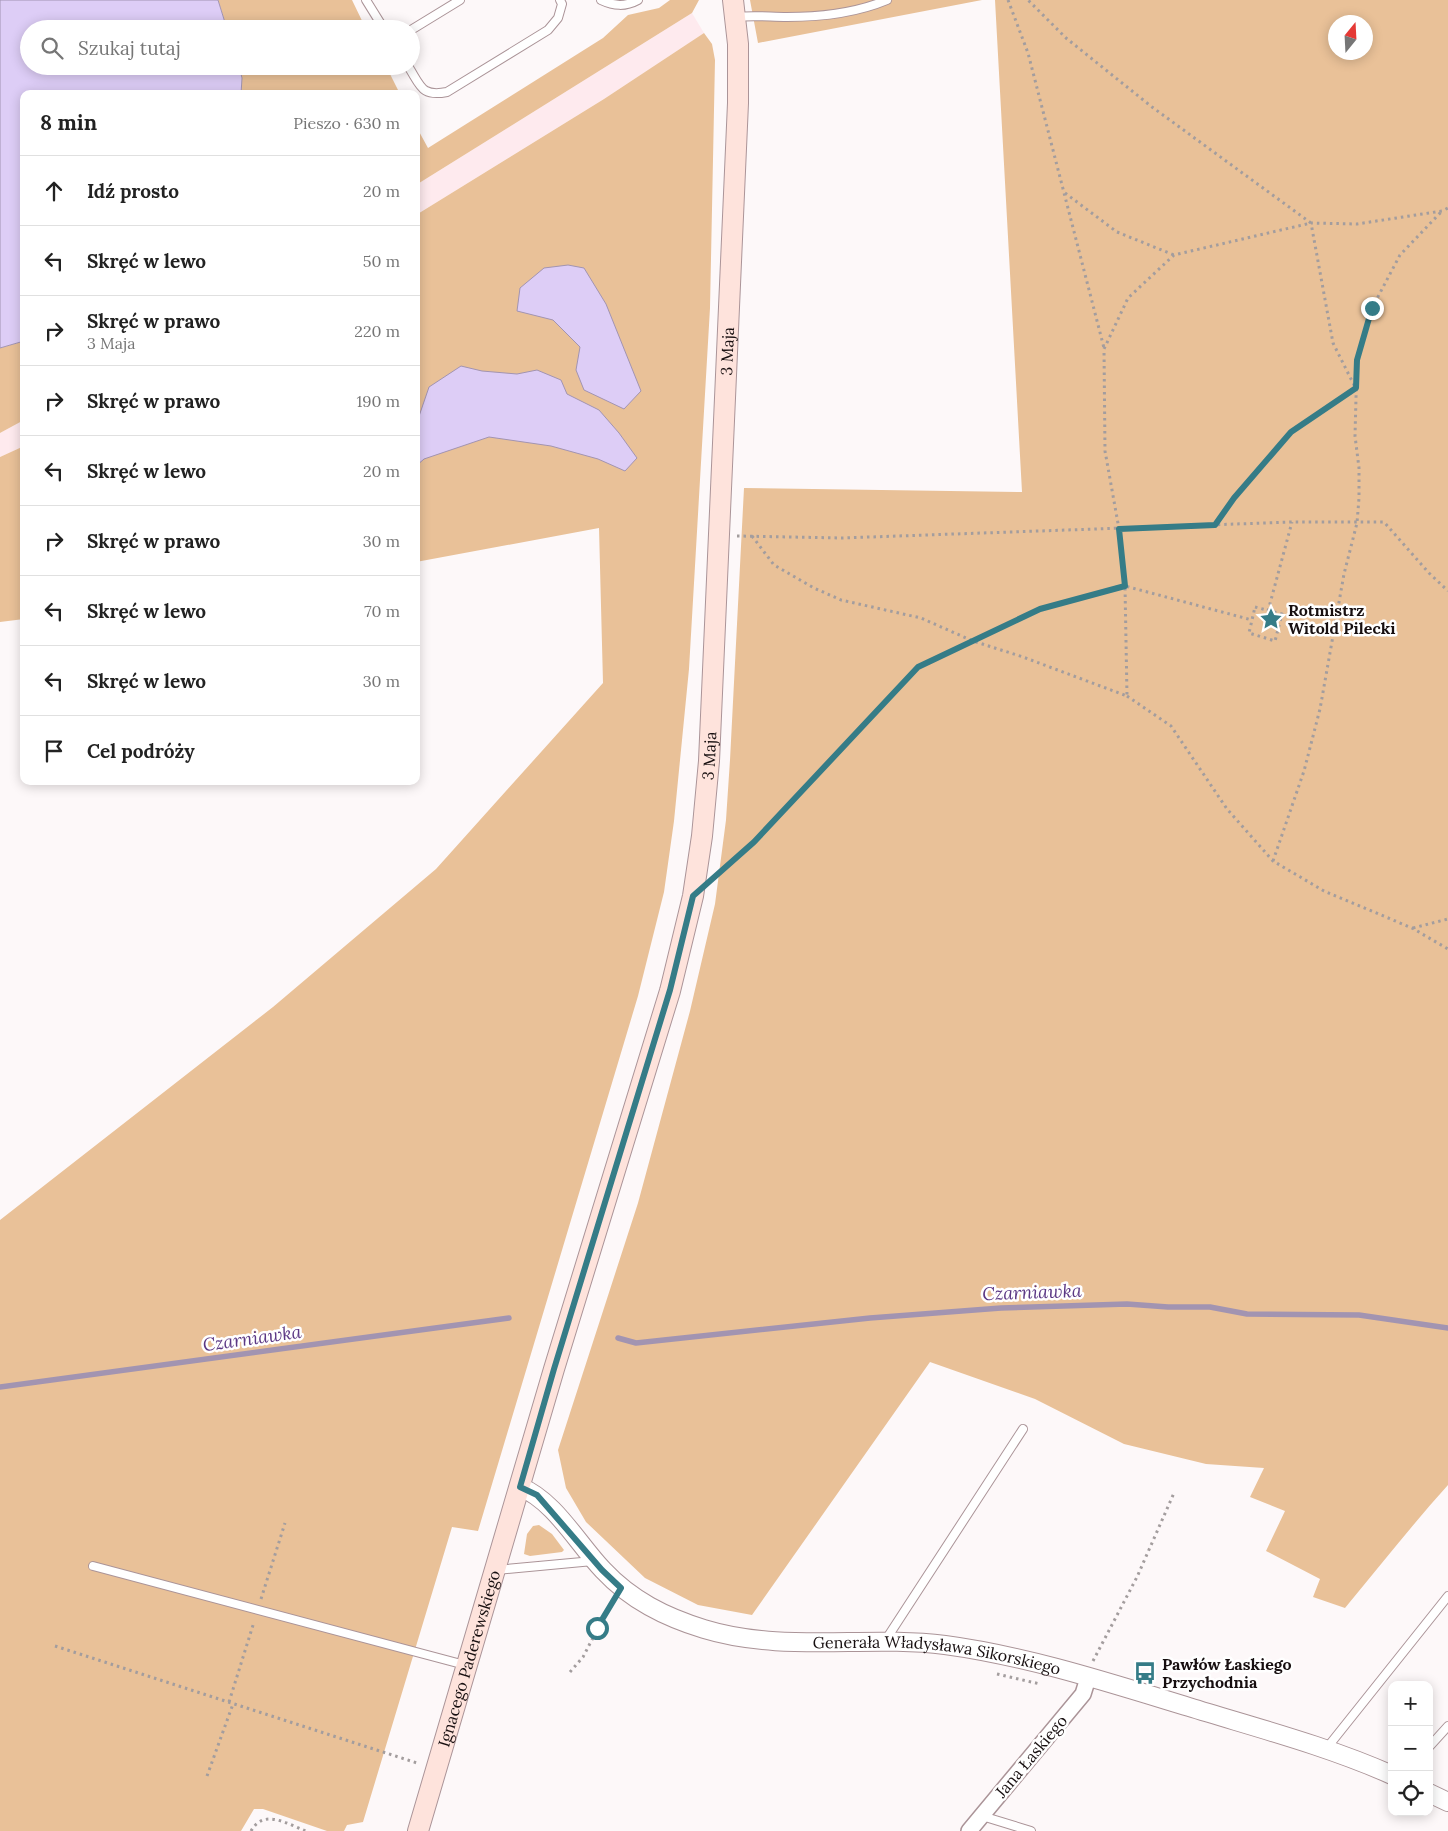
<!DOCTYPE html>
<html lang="pl">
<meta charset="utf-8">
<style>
:root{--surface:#fff;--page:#f6f6f6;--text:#222;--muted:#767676;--line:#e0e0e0}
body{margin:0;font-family:Lora,serif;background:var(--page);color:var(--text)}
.controls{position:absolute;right:15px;bottom:15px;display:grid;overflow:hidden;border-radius:10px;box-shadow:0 2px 12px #0003}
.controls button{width:45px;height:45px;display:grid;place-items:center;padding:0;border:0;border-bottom:1px solid var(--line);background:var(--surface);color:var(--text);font:25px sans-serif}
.compass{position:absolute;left:1328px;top:15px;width:45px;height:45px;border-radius:50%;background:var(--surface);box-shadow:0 2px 12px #0003;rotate:18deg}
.stop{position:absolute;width:15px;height:15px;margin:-11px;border:4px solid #357c87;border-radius:50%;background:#fff}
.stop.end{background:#357c87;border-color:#fff;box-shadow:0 1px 5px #0008}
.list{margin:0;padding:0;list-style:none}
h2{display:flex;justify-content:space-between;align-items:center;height:65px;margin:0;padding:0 20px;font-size:21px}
h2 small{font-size:16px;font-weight:400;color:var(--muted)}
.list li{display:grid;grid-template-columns:32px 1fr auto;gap:15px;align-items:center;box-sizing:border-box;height:70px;padding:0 20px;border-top:1px solid var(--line)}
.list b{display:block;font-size:19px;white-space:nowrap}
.list p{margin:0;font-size:16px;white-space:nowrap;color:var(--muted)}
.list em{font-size:16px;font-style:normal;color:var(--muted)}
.icon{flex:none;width:28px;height:28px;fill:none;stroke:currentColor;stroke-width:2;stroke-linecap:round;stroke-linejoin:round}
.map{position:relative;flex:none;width:1448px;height:1831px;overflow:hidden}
.search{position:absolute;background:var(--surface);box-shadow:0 2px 12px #0003;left:20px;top:20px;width:400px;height:55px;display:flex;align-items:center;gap:12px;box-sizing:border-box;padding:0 18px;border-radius:28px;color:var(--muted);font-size:19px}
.panel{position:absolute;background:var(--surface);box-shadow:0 2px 12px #0003;left:20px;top:90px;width:400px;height:695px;border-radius:10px}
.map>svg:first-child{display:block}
.built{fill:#feeaee}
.green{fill:#e9c198;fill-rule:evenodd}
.water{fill:#ddcdf6;stroke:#a294b1}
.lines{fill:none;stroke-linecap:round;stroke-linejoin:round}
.stream{stroke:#a294b1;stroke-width:5.5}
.service-casing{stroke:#ab9498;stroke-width:10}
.minor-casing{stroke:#ab9498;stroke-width:18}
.tertiary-casing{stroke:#ab9498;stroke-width:20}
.secondary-casing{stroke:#ab9498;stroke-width:22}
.path{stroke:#a39d9e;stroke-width:3;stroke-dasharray:2.5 4;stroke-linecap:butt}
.service{stroke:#fff;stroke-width:8}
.minor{stroke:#fff;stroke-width:15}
.tertiary{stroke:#fff;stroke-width:18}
.secondary{stroke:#fee3dc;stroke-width:20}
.route{stroke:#357c87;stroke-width:6}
.labels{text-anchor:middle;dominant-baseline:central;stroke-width:5;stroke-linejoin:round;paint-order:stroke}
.street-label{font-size:16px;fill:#170f10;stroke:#fff}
.poi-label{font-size:16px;font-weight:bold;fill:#170f10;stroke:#fff;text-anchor:start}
.water-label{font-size:18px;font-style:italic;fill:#5b3784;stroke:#fff}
</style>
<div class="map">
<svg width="1448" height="1831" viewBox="0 0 1448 1831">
<rect width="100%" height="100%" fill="#fdf8f9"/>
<path class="built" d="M692,13l12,20 -100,66 -188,116v-30z
M24,420v26l-24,11v-24z"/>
<path class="green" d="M218,0h134l14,29h-139z
M670,0h29l-7,13 -276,172v-59l12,22 175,-110 25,-23 31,-7z
M750,0h232l-224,43z
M995,0h453v1485c-36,40 -69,82 -103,123l-32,-11 7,-18 -54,-28 19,-40 -35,-14 14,-29 -58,-4 -82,-20 -89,-45 -105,-37 -178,253 -54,-10 -53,-27 -59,-56 -20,-34 -8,-38 80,-247 52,-192 25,-107 11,-84 4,-60 14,-272 278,4zM1336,22h30v30h-30z
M704,33l8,11 3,16 -5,248 -21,361 -15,152 -10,71 -26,104 -160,535 -26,-4 -89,295 -16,3 -3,6h-17l-64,-22h-9l-13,22h-241v-611l273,-213 163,-138 167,-186 -4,-155 -183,34v-347l188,-116z
M239,66h147l14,28h-159l1,-16z
M24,341v79l-24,13v-85z
M24,446v173l-24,3v-165z
M539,1525l13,9 12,16 -2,2 -32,4 -6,-2 3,-20 6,-8z"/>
<path class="water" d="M0,0h218l9,29h-198v37h210l3,12 -1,16h-217v247l-24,7z
M568,265l16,3 22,36 35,87 -17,18 -40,-19 -8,-20 4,-23 -27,-27 -36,-9 3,-23 24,-20z
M461,366l21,5 35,3 20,-4 24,10 6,14 32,16 20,23 18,25 -12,13 -27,-12 -47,-13 -62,-9 -65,22 -8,7v-41l13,-38z"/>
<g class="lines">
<path class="stream" d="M618,1338l18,5 234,-25 131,-10 126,-4 41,3h42l37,7 112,1 89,13
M0,1387l509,-69"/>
<defs>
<path id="service" d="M366,0l18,29
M601,0c13,6 24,7 37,0
M736,17c18,-2 34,0 51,0 34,0 69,-4 100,-17
M411,30l49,-30
M408,66c13,20 13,31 39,26l101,-62 10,-12 4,-14 -2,-4
M93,1566l372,99
M496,1570l97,-9
M885,1641l138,-212
M1429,1747l19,-21
M1326,1749l122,-153
M982,1816l49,15"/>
<path id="minor" d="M969,1831l114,-137 5,-16"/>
<g id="tertiary">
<path id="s1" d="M520,1487c34,13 58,57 83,83 28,30 62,47 101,59 78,24 162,6 241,16 82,11 165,38 244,62 68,21 138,39 203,68"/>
<path d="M1429,1793l19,9"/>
</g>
<g id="secondary">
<path id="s2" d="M418,1831l136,-462 116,-378 23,-95 9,-60 7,-75 29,-658v-59l-5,-44"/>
</g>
</defs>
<use href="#service" class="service-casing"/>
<use href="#minor" class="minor-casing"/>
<use href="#tertiary" class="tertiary-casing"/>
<use href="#secondary" class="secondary-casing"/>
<path class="path" d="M1008,0l20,53 76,295
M1065,193l52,39 57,23
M1216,525l17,-27 58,-66 65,-43 -23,-46 -22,-120 46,1 85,-13 6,-3
M737,536l105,2 450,-16h92l45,51 19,18
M752,536l22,29 40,23 27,12 80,18 52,23 50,16 104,39 -2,-110 127,34
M1255,607l27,7 -7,27 -26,-8z
M1268,611l24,-89
M1127,696l44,30 56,83 46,52 51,30 88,37 36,21
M1273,861l31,-90 16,-62 24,-135 13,-51 2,-25v-30l-4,-32 2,-76 15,-52 28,-53 42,-44
M715,877l39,-35 164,-175 122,-58 85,-23 -6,-57 -14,-78 -1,-102 24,-51 46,-43 137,-32 -159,-116 -86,-69 -38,-38
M1413,928l35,-9
M261,1599l24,-76
M55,1646l362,117
M1093,1661l44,-84 37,-84
M570,1672l13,-15 29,-56
M997,1674l43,10
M229,1702l25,-80
M207,1776l26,-72
M251,1831c13,-23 36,-7 55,0"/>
<use href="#service" class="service"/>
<use href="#minor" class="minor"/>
<use href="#tertiary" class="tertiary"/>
<use href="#secondary" class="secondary"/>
</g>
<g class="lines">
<path class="route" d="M597,1628l24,-40 -19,-18 -65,-75 -17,-8 34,-118 116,-379 23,-94 61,-54 164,-175 122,-58 85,-23 -6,-57 96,-4 19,-27 57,-66 65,-44 1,-28 15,-52"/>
</g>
<defs>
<symbol id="sight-bare" viewBox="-9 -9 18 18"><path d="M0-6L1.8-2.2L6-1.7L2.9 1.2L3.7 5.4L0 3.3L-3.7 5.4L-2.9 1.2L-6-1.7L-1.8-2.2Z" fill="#357c87" stroke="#fff" stroke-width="2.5" paint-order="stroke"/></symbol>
<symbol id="bus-bare" viewBox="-9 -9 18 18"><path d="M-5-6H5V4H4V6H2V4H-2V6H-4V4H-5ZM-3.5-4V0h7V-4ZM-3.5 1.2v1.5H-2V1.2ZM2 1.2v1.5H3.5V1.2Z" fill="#357c87" stroke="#fff" stroke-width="2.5" paint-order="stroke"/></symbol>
</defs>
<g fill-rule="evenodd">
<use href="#sight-bare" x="1255" y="603" width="32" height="32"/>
<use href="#bus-bare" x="1129" y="1657" width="32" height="32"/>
</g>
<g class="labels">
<g class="street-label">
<text stroke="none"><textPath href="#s2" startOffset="1521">3 Maja</textPath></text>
<text stroke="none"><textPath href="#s2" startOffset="1116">3 Maja</textPath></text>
<text stroke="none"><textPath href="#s1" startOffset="472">Generała Władysława Sikorskiego</textPath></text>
<text stroke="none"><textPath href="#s2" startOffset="180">Ignacego Paderewskiego</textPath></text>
<text transform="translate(1031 1756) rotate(-50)">Jana Łaskiego</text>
</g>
<g class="poi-label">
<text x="1288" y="610">Rotmistrz<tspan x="1288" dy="18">Witold Pilecki</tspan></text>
<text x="1162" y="1664">Pawłów Łaskiego<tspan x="1162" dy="18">Przychodnia</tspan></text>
</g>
<g class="water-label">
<text transform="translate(1032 1292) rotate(-2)">Czarniawka</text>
<text transform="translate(252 1338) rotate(-8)">Czarniawka</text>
</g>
</g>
</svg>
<div class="controls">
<button>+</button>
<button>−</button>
<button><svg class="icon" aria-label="locate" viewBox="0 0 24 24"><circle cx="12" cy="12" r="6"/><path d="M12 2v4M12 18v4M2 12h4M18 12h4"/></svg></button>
</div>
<svg class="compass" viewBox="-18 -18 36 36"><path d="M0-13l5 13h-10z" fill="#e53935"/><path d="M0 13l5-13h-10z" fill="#767676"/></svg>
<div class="stop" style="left:597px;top:1628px"></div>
<div class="stop end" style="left:1372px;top:308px"></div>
<div class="search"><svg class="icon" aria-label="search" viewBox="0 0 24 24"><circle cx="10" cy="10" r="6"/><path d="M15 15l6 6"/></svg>Szukaj tutaj</div>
<section class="panel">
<h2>8 min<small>Pieszo · 630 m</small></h2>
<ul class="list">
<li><svg class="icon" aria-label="ahead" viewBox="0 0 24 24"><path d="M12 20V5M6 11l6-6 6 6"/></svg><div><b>Idź prosto</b></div><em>20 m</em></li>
<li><svg class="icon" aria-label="left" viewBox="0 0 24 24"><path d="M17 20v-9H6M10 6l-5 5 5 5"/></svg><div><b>Skręć w lewo</b></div><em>50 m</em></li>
<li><svg class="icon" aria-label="right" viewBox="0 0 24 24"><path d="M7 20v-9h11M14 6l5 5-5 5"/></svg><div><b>Skręć w prawo</b><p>3 Maja</p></div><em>220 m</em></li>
<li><svg class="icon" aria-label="right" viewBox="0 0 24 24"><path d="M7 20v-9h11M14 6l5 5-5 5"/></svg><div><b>Skręć w prawo</b></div><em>190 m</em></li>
<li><svg class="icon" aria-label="left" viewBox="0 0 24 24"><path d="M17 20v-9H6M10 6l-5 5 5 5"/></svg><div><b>Skręć w lewo</b></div><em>20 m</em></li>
<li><svg class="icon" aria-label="right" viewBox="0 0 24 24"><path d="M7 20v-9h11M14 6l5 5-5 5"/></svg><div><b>Skręć w prawo</b></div><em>30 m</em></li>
<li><svg class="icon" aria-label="left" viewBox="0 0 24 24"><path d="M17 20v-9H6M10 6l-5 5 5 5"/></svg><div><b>Skręć w lewo</b></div><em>70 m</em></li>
<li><svg class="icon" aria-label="left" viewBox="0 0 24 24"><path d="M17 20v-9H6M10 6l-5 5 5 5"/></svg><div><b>Skręć w lewo</b></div><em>30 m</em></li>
<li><svg class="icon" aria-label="arrive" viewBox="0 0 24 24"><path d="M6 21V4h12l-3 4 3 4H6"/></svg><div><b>Cel podróży</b></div></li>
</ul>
</section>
</div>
